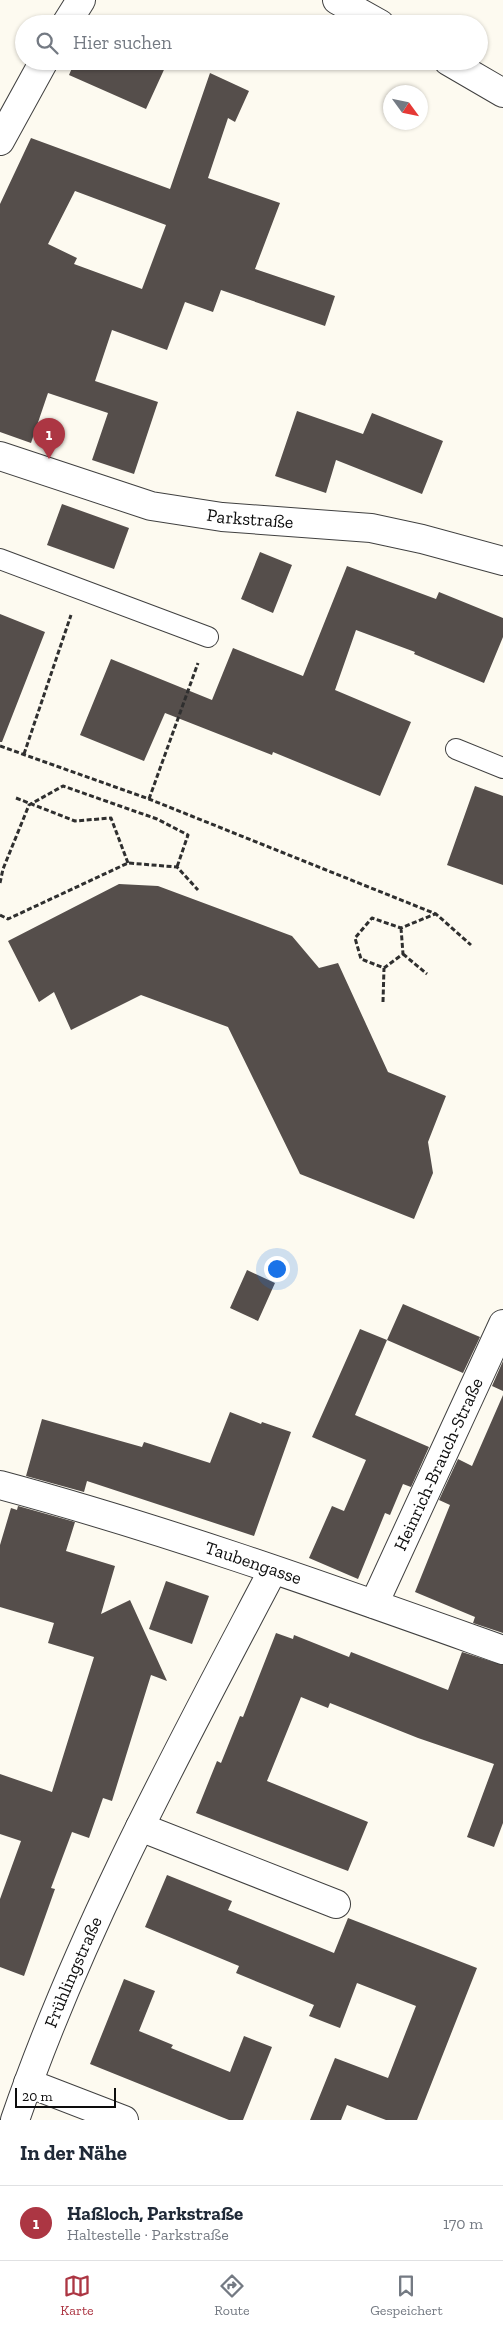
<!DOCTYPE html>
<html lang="de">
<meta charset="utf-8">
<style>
:root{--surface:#fff;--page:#f6f6f7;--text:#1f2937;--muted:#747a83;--line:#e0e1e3;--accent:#ac3643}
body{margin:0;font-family:"Zilla Slab",serif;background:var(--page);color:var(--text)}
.compass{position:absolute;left:383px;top:85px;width:45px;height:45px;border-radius:50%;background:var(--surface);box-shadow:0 1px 4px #0004;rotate:123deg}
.scale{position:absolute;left:15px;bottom:12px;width:101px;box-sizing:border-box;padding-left:5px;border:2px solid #0d0d0d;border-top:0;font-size:14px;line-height:18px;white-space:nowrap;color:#0d0d0d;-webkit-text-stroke:4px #fff;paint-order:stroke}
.you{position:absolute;left:276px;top:1268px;width:18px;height:18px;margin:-12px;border:4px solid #fff;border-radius:50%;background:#1a73e8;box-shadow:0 0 0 8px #1a73e833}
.badge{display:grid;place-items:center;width:32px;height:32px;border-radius:50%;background:var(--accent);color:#fff;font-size:16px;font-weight:700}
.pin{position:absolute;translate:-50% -41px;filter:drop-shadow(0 1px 2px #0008)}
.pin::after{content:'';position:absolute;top:26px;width:18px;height:15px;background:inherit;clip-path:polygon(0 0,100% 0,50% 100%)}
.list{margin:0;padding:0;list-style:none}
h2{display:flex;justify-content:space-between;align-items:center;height:65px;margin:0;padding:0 20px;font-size:21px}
h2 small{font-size:16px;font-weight:400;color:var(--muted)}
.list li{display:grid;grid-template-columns:32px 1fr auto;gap:15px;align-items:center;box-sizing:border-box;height:75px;padding:0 20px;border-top:1px solid var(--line)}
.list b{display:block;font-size:19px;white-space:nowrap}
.list p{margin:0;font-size:16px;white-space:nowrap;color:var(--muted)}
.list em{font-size:16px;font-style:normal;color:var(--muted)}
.icon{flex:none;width:28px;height:28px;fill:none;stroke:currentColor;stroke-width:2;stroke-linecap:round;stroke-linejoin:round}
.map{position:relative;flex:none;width:503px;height:2120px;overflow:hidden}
.search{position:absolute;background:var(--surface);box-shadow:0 1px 4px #0004;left:15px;right:15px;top:15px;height:55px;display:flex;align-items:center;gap:12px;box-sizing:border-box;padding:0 18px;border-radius:28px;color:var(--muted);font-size:19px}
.sheet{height:140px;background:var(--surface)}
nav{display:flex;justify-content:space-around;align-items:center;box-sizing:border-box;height:70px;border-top:1px solid var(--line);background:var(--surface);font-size:14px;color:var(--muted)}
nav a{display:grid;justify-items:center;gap:2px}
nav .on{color:var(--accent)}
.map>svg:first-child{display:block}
.building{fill:#554e4b;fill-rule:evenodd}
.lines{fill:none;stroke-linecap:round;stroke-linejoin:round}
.lane-casing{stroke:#404040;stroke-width:22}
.street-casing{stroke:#404040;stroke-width:30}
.path{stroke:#2f2f2f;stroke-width:3;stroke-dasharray:5 2.5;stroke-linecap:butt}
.lane{stroke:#fff;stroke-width:20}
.street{stroke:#fff;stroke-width:28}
.labels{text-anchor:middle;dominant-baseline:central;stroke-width:5;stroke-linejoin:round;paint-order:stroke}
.street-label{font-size:18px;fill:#0d0d0d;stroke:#fff}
</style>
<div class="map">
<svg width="503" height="2120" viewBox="0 0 503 2120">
<rect width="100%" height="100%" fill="#fdfaf0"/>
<path class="building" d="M75,61h93l-22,48 -77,-34z
M210,73l39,18 -14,31 -7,-4 -20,60 72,25 -25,66 80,27 -10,30 -104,-36 -8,22 -28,-10 -18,48 -55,-20 -17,51 63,21 -24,72 -42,-14 16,-47 -60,-20 -17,50 -31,-11v-228l31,-66 139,51zM75,191l91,34 -24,64 -68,-25 3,-6 -29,-14z
M297,411l66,23 9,-21 71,28 -21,53 -86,-34 -10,33 -51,-17z
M62,504l67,24 -15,41 -67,-24z
M260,552l32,13 -19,48 -32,-14z
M347,566l89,33 3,-7 64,26v19l-19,46 -70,-29 1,-2 -59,-22 -21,60 76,32 -31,74 -107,-44 -1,3 -107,-42 -21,48 -64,-26 31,-76 101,41 21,-52 70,28z
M0,614l45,18 -43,110h-2z
M475,786l28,10v89l-56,-20z
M119,884l39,2 134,50 27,32 19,-5 50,109 58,24 -18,46 5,31 -19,46 -114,-45 -72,-147 -87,-32 -70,35 -17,-38 -15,10 -31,-61z
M247,1270l28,13 -17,38 -28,-13z
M403,1304l77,33 -17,36 -76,-33z
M360,1329l27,11 -32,75 74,32 -18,40 -8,-3 -13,31 -5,-2 -27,66 -49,-21 23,-52 12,5 22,-51 -54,-23z
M503,1361v30l-11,-5z
M503,1395v238l-30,-10 2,-6 -60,-25 35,-87 -11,-5 19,-41 14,7z
M230,1412l31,12 1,-2 29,10 -37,104 -167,-55 -3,11 -58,-16 16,-57 100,28 2,-5 66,21z
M18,1506l57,16 -9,29 49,15 -14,48 29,-14 37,81 -16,-6 -39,126 -9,-3 -14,40 -17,-6 -21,56 4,1 -31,87 -24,-9v-68l21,-58 -21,-7v-60l52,18 42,-135 -46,-14 6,-20 -54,-16v-62l11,-37 6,2z
M166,1581l43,15 -17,48 -43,-15z
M276,1633l17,6 1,-4 55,22 2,-5 97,38 14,-38 41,13v158l-9,24 -27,-10 27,-73 -76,-26 -88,-35 -2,5 -27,-11 -34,84 101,41 -20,49 -152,-58 21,-52 4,2 19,-47 3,1z
M167,1875l65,26 -4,9 106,43 14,-35 129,50 -60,152h-31l-39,-15 -6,15h-31l25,-62 53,20 28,-72 -59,-23 -17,45 -31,-12 5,-11 -78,-32 3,-7 -94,-39z
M124,1979l31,12 -16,40 34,14 -2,3 59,24 14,-36 28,11 -29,73h-14l-139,-56z"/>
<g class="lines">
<defs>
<path id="lane" d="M0,559l208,78
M456,749l47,19"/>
<g id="street">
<path d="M337,0l43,24"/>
<path d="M66,24l15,-24"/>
<path d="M448,61l55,32"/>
<path d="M0,141l44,-80"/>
<path id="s1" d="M0,456l151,50 71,11 149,11 51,11 81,22"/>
<path id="s2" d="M0,1485c171,46 337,106 503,165"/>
<path id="s3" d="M374,1604l129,-280"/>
<path d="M140,1827l196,77"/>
<path d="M28,2083l96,37"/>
<path id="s4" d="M15,2120c66,-192 164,-371 258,-550"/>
</g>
</defs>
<use href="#lane" class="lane-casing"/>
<use href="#street" class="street-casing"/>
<path class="path" d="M0,746l149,53 287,115 35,31
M24,754l47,-139
M16,798l59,23 36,-3 17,45
M149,799l49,-136
M0,883l3,-14 26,-64 34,-19 94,33 31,16 -11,32
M0,915l8,4 120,-56 49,4 21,23
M401,928l2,26 -19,14 -23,-9 -6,-21 17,-20 29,10 34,-14
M403,954l24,20
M383,1002l1,-34"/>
<use href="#lane" class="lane"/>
<use href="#street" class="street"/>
</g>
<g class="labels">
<g class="street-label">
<text stroke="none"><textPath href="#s1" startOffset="259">Parkstraße</textPath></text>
<text stroke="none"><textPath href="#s3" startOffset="154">Heinrich-Brauch-Straße</textPath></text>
<text stroke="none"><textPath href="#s2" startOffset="265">Taubengasse</textPath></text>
<text stroke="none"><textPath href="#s4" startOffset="159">Frühlingstraße</textPath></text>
</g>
</g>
</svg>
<svg class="compass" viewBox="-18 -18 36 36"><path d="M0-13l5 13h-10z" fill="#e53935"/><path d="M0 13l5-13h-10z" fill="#747a83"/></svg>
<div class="scale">20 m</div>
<div class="you"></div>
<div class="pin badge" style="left:49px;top:459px">1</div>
<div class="search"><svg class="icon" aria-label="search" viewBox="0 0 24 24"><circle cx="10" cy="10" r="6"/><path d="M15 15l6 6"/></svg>Hier suchen</div>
</div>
<section class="sheet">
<h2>In der Nähe<small></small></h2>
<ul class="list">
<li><span class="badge">1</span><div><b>Haßloch, Parkstraße</b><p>Haltestelle · Parkstraße</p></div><em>170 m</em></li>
</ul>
</section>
<nav>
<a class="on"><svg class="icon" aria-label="map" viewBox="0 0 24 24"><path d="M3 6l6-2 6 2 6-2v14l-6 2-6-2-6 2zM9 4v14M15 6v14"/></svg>Karte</a>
<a><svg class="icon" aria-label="directions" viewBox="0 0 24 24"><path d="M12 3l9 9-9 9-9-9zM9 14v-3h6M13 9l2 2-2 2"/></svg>Route</a>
<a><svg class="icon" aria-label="saved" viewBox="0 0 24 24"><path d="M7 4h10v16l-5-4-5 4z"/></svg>Gespeichert</a>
</nav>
